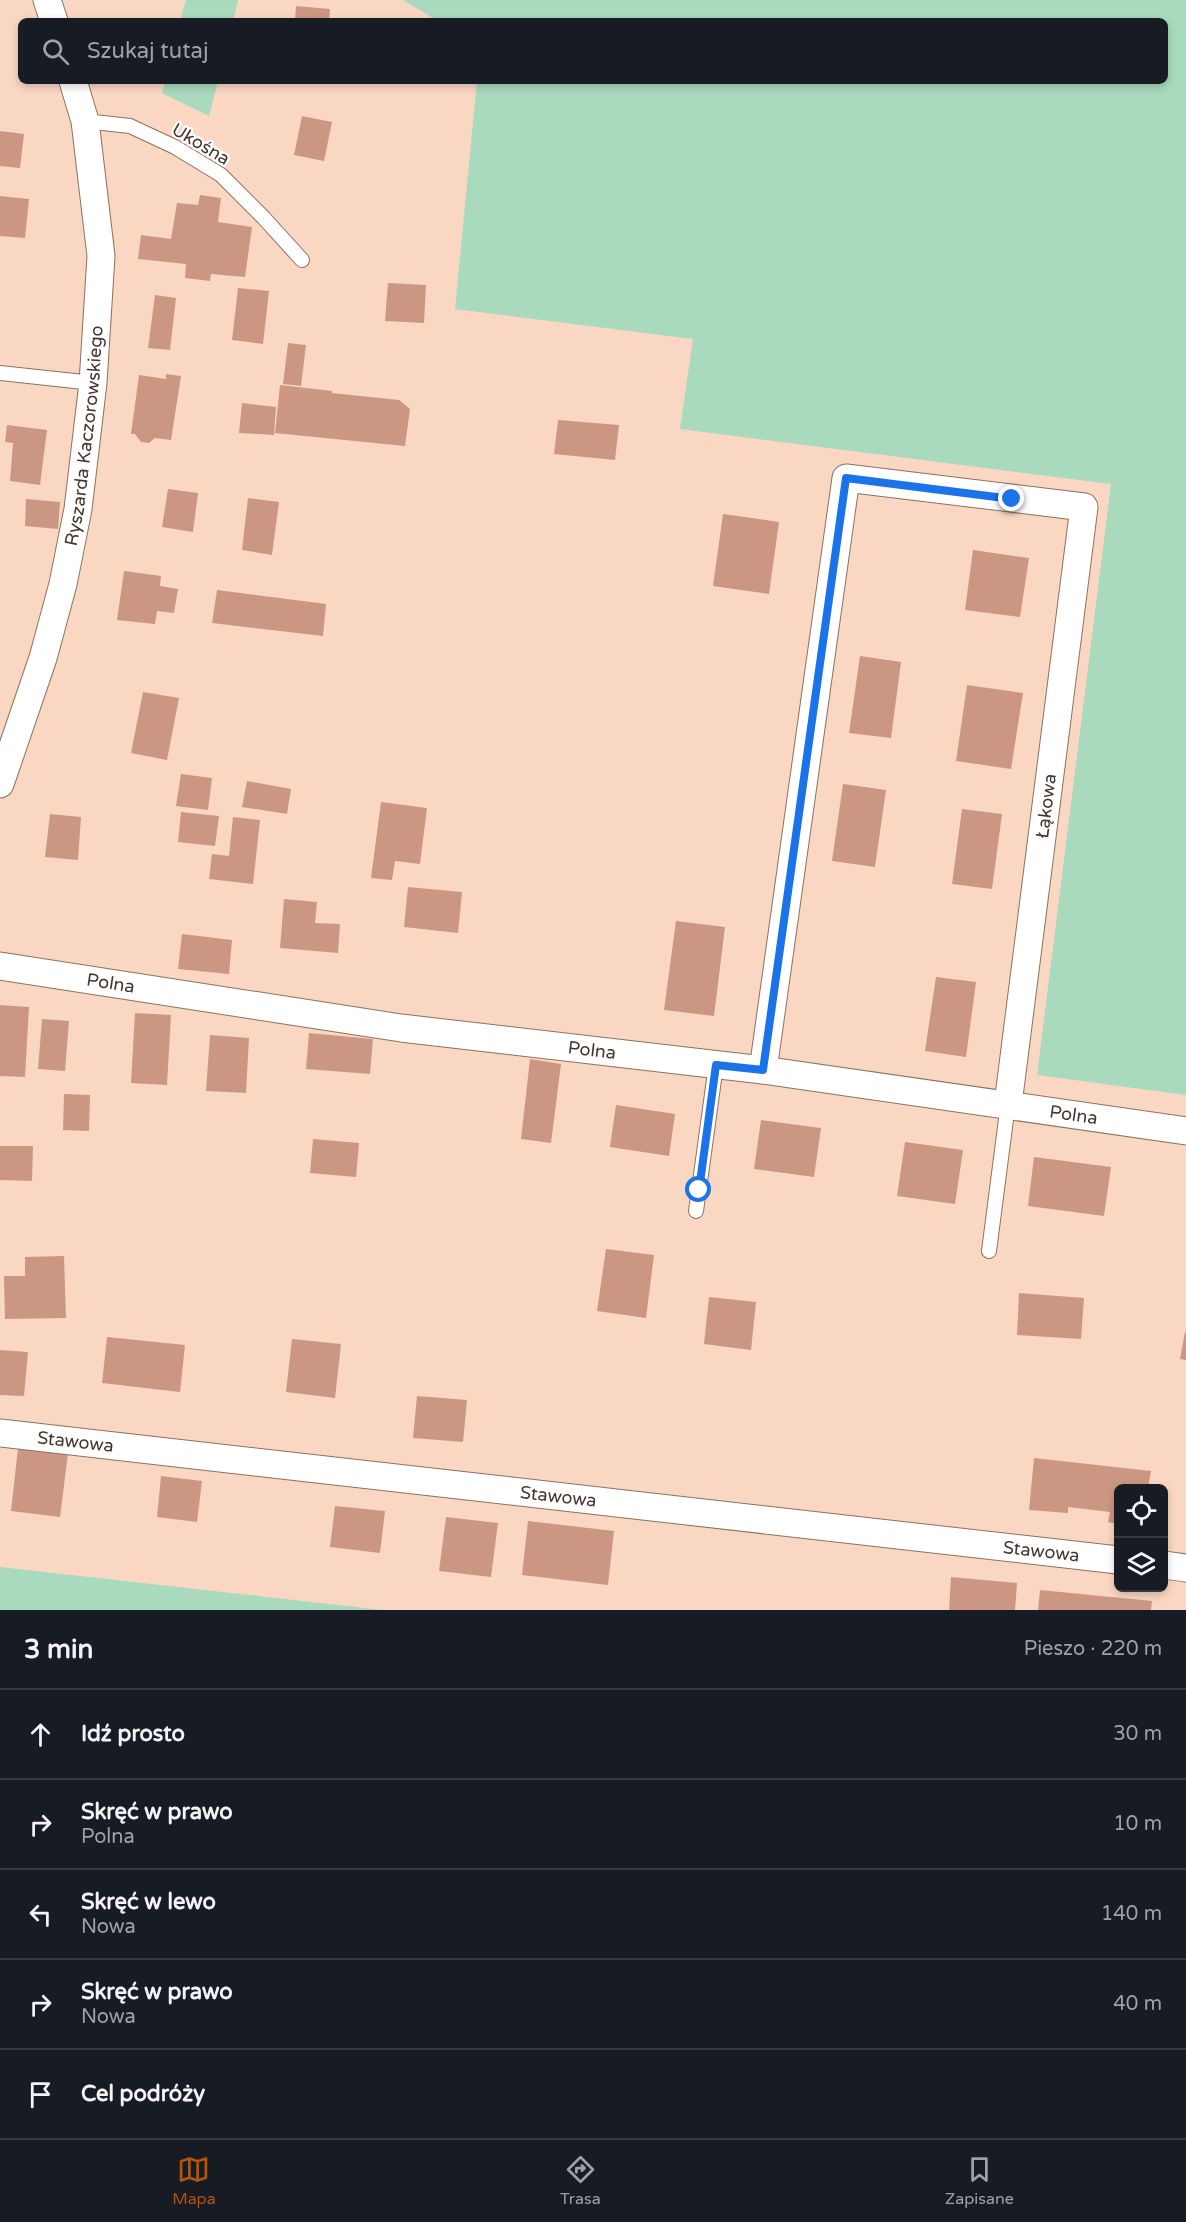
<!DOCTYPE html>
<html lang="pl">
<meta charset="utf-8">
<style>
:root{--surface:#171b24;--page:#242831;--text:#f1f3f6;--muted:#9ea1a6;--line:#363941;--accent:#b45309}
body{margin:0;font-family:"Varela Round",sans-serif;background:var(--page);color:var(--text)}
.controls{position:absolute;right:18px;bottom:18px;display:grid;overflow:hidden;border-radius:9px;box-shadow:0 3px 9px #0003}
.controls button{width:54px;height:54px;display:grid;place-items:center;padding:0;border:0;border-bottom:2px solid var(--line);background:var(--surface);color:var(--text);font:30px sans-serif}
.stop{position:absolute;width:18px;height:18px;margin:-14px;border:4px solid #1a73e8;border-radius:50%;background:#fff}
.stop.end{background:#1a73e8;border-color:#fff;box-shadow:0 2px 6px #0008}
.list{margin:0;padding:0;list-style:none}
h2{display:flex;justify-content:space-between;align-items:center;height:78px;margin:0;padding:0 24px;font-size:26px}
h2 small{font-size:20px;font-weight:400;color:var(--muted)}
.list li{display:grid;grid-template-columns:39px 1fr auto;gap:18px;align-items:center;box-sizing:border-box;height:90px;padding:0 24px;border-top:2px solid var(--line)}
.list b{display:block;font-size:22px;white-space:nowrap}
.list p{margin:0;font-size:20px;white-space:nowrap;color:var(--muted)}
.list em{font-size:20px;font-style:normal;color:var(--muted)}
.icon{flex:none;width:33px;height:33px;fill:none;stroke:currentColor;stroke-width:2;stroke-linecap:round;stroke-linejoin:round}
.map{position:relative;flex:none;width:1186px;height:1610px;overflow:hidden}
.search{position:absolute;background:var(--surface);box-shadow:0 3px 9px #0003;left:18px;right:18px;top:18px;height:66px;display:flex;align-items:center;gap:15px;box-sizing:border-box;padding:0 21px;border-radius:9px;color:var(--muted);font-size:22px}
.sheet{height:528px;background:var(--surface)}
nav{display:flex;justify-content:space-around;align-items:center;box-sizing:border-box;height:84px;border-top:2px solid var(--line);background:var(--surface);font-size:16px;color:var(--muted)}
nav a{display:grid;justify-items:center;gap:3px}
nav .on{color:var(--accent)}
.map>svg:first-child{display:block}
.green{fill:#a9dabe}
.building{fill:#cb9783}
.lines{fill:none;stroke-linecap:round;stroke-linejoin:round}
.lane-casing{stroke:#8e705d;stroke-width:16}
.street-casing{stroke:#8e705d;stroke-width:29}
.lane{stroke:#fff;stroke-width:14}
.street{stroke:#fff;stroke-width:27}
.route{stroke:#1a73e8;stroke-width:8}
.labels{text-anchor:middle;dominant-baseline:central;stroke-width:4.5;stroke-linejoin:round;paint-order:stroke}
.street-label{font-size:18px;fill:#44362e;stroke:#fff}
</style>
<div class="map">
<svg width="1186" height="1610" viewBox="0 0 1186 1610">
<rect width="100%" height="100%" fill="#fad7c3"/>
<path class="green" d="M186,0h52l-5,21h-53z
M403,0h783v1095l-149,-20 74,-591 -431,-55 13,-90 -238,-30 22,-228h688v-60h-727z
M165,81h53l-9,35 -47,-23z
M0,1567l382,43h-382z"/>
<path class="building" d="M296,6l34,3 -1,12h-34z
M302,116l30,6 -8,39 -30,-6z
M0,131l24,3 -4,34 -20,-2z
M200,195l21,3 -3,24 34,5 -7,50 -34,-3 -1,7 -25,-3 1,-14 -48,-5 3,-24 30,4 6,-36 21,2z
M0,196l29,3 -4,39 -25,-2z
M388,283l38,2 -2,38 -39,-2z
M238,288l31,3 -6,53 -31,-4z
M155,295l21,3 -6,52 -22,-2z
M288,343l18,2 -5,41 -18,-2z
M166,374l15,2 -10,64 -16,-2 -6,5 -8,-1 -6,-8h-4l8,-59 27,4z
M280,385l52,6v2l67,7 11,9 -5,37 -130,-13z
M242,403l34,4 -2,28 -35,-2z
M558,420l61,5 -4,35 -61,-6z
M7,425l40,5 -7,55 -30,-4 3,-38 -8,-1z
M168,489l30,4 -5,39 -31,-5z
M248,498l31,4 -7,53 -30,-5z
M26,499l34,3 -2,27 -33,-3z
M723,514l56,8 -10,72 -56,-8z
M973,550l56,8 -9,59 -55,-7z
M124,571l37,5 -1,10 18,3 -4,24 -17,-2 -2,13 -38,-4z
M217,590l109,14 -3,32 -111,-13z
M860,656l41,6 -10,76 -42,-5z
M967,685l56,8 -12,76 -55,-8z
M143,692l36,6 -12,62 -36,-7z
M181,774l31,4 -4,32 -32,-4z
M247,781l44,8 -4,25 -45,-7z
M843,784l43,6 -11,77 -43,-6z
M381,802l46,6 -7,56 -25,-3 -3,19 -21,-2z
M962,809l40,5 -10,75 -40,-5z
M181,812l38,4 -4,30 -37,-4z
M50,814l31,3 -3,43 -33,-3z
M233,817l27,3 -7,64 -44,-5 3,-25 17,2z
M408,887l54,5 -4,41 -54,-6z
M284,899l33,3 -2,21 25,1 -2,29 -58,-5z
M676,921l49,6 -11,89 -50,-6z
M182,934l50,6 -3,34 -51,-5z
M936,977l40,5 -10,75 -41,-6z
M0,1005l29,2 -4,70 -25,-1z
M135,1013l36,2 -4,70 -36,-2z
M42,1019l27,2 -4,50 -27,-2z
M309,1033l64,6 -3,35 -64,-5z
M210,1035l39,3 -3,55 -40,-2z
M530,1059l31,5 -10,79 -30,-4z
M64,1094l26,1 -1,36 -26,-1z
M616,1105l59,9 -6,42 -59,-9z
M761,1120l60,8 -7,49 -60,-8z
M313,1139l46,4 -3,34 -46,-4z
M905,1142l58,8 -8,54 -58,-8z
M0,1146h33l-1,35 -32,-1z
M1034,1157l77,10 -7,49 -76,-10z
M606,1249l48,6 -8,63 -49,-7z
M64,1256l2,62 -61,1 -1,-43h21v-19z
M1019,1293l65,5 -3,41 -64,-4z
M709,1297l47,5 -5,48 -47,-6z
M1185,1332h1v28l-6,-1z
M107,1337l78,8 -5,47 -78,-9z
M292,1339l49,5 -6,54 -49,-6z
M0,1350l28,2 -4,44 -24,-1z
M417,1396l50,4 -4,42 -50,-4z
M18,1448l50,5 -8,64 -49,-6z
M1034,1458l117,13 -3,17h-30v36l-10,-2 2,-10 -42,-5v6l-39,-3z
M161,1476l41,5 -5,41 -40,-5z
M335,1506l50,5 -5,42 -50,-6z
M446,1517l52,6 -7,54 -52,-6z
M528,1521l86,10 -6,54 -86,-10z
M951,1577l66,6 -2,27h-66z
M1040,1590l112,11 -1,9h-113z"/>
<g class="lines">
<defs>
<path id="lane" d="M85,121l45,5 45,21 46,28 42,42 39,43
M0,373l93,10
M696,1211l20,-146
M989,1251l19,-147"/>
<g id="street">
<path d="M47,0l7,21"/>
<path id="s1" d="M0,784l43,-126 20,-74 15,-75 15,-126 8,-127 -16,-135 -12,-40"/>
<path id="s2" d="M0,966l401,62 362,42 423,61"/>
<path d="M763,1070l83,-592 238,29 -76,597"/>
<path id="s3" d="M0,1433l1118,127"/>
<path d="M1164,1565l22,3"/>
</g>
</defs>
<use href="#lane" class="lane-casing"/>
<use href="#street" class="street-casing"/>
<use href="#lane" class="lane"/>
<use href="#street" class="street"/>
</g>
<g class="lines">
<path class="route" d="M699,1190l17,-125 47,5 83,-592 166,21"/>
</g>
<g class="labels">
<g class="street-label">
<text transform="translate(201 144) rotate(31)">Ukośna</text>
<text stroke="none"><textPath href="#s1" startOffset="360">Ryszarda Kaczorowskiego</textPath></text>
<text transform="translate(1046 806) rotate(-83)">Łąkowa</text>
<text stroke="none"><textPath href="#s2" startOffset="112">Polna</textPath></text>
<text stroke="none"><textPath href="#s2" startOffset="598">Polna</textPath></text>
<text stroke="none"><textPath href="#s2" startOffset="1084">Polna</textPath></text>
<text stroke="none"><textPath href="#s3" startOffset="76">Stawowa</textPath></text>
<text stroke="none"><textPath href="#s3" startOffset="562">Stawowa</textPath></text>
<text stroke="none"><textPath href="#s3" startOffset="1048">Stawowa</textPath></text>
</g>
</g>
</svg>
<div class="controls">
<button><svg class="icon" aria-label="locate" viewBox="0 0 24 24"><circle cx="12" cy="12" r="6"/><path d="M12 2v4M12 18v4M2 12h4M18 12h4"/></svg></button>
<button><svg class="icon" aria-label="layers" viewBox="0 0 24 24"><path d="M12 4l9 5-9 5-9-5zM3 14l9 5 9-5"/></svg></button>
</div>
<div class="stop" style="left:699px;top:1190px"></div>
<div class="stop end" style="left:1012px;top:499px"></div>
<div class="search"><svg class="icon" aria-label="search" viewBox="0 0 24 24"><circle cx="10" cy="10" r="6"/><path d="M15 15l6 6"/></svg>Szukaj tutaj</div>
</div>
<section class="sheet">
<h2>3 min<small>Pieszo · 220 m</small></h2>
<ul class="list">
<li><svg class="icon" aria-label="ahead" viewBox="0 0 24 24"><path d="M12 20V5M6 11l6-6 6 6"/></svg><div><b>Idź prosto</b></div><em>30 m</em></li>
<li><svg class="icon" aria-label="right" viewBox="0 0 24 24"><path d="M7 20v-9h11M14 6l5 5-5 5"/></svg><div><b>Skręć w prawo</b><p>Polna</p></div><em>10 m</em></li>
<li><svg class="icon" aria-label="left" viewBox="0 0 24 24"><path d="M17 20v-9H6M10 6l-5 5 5 5"/></svg><div><b>Skręć w lewo</b><p>Nowa</p></div><em>140 m</em></li>
<li><svg class="icon" aria-label="right" viewBox="0 0 24 24"><path d="M7 20v-9h11M14 6l5 5-5 5"/></svg><div><b>Skręć w prawo</b><p>Nowa</p></div><em>40 m</em></li>
<li><svg class="icon" aria-label="arrive" viewBox="0 0 24 24"><path d="M6 21V4h12l-3 4 3 4H6"/></svg><div><b>Cel podróży</b></div></li>
</ul>
</section>
<nav>
<a class="on"><svg class="icon" aria-label="map" viewBox="0 0 24 24"><path d="M3 6l6-2 6 2 6-2v14l-6 2-6-2-6 2zM9 4v14M15 6v14"/></svg>Mapa</a>
<a><svg class="icon" aria-label="directions" viewBox="0 0 24 24"><path d="M12 3l9 9-9 9-9-9zM9 14v-3h6M13 9l2 2-2 2"/></svg>Trasa</a>
<a><svg class="icon" aria-label="saved" viewBox="0 0 24 24"><path d="M7 4h10v16l-5-4-5 4z"/></svg>Zapisane</a>
</nav>
